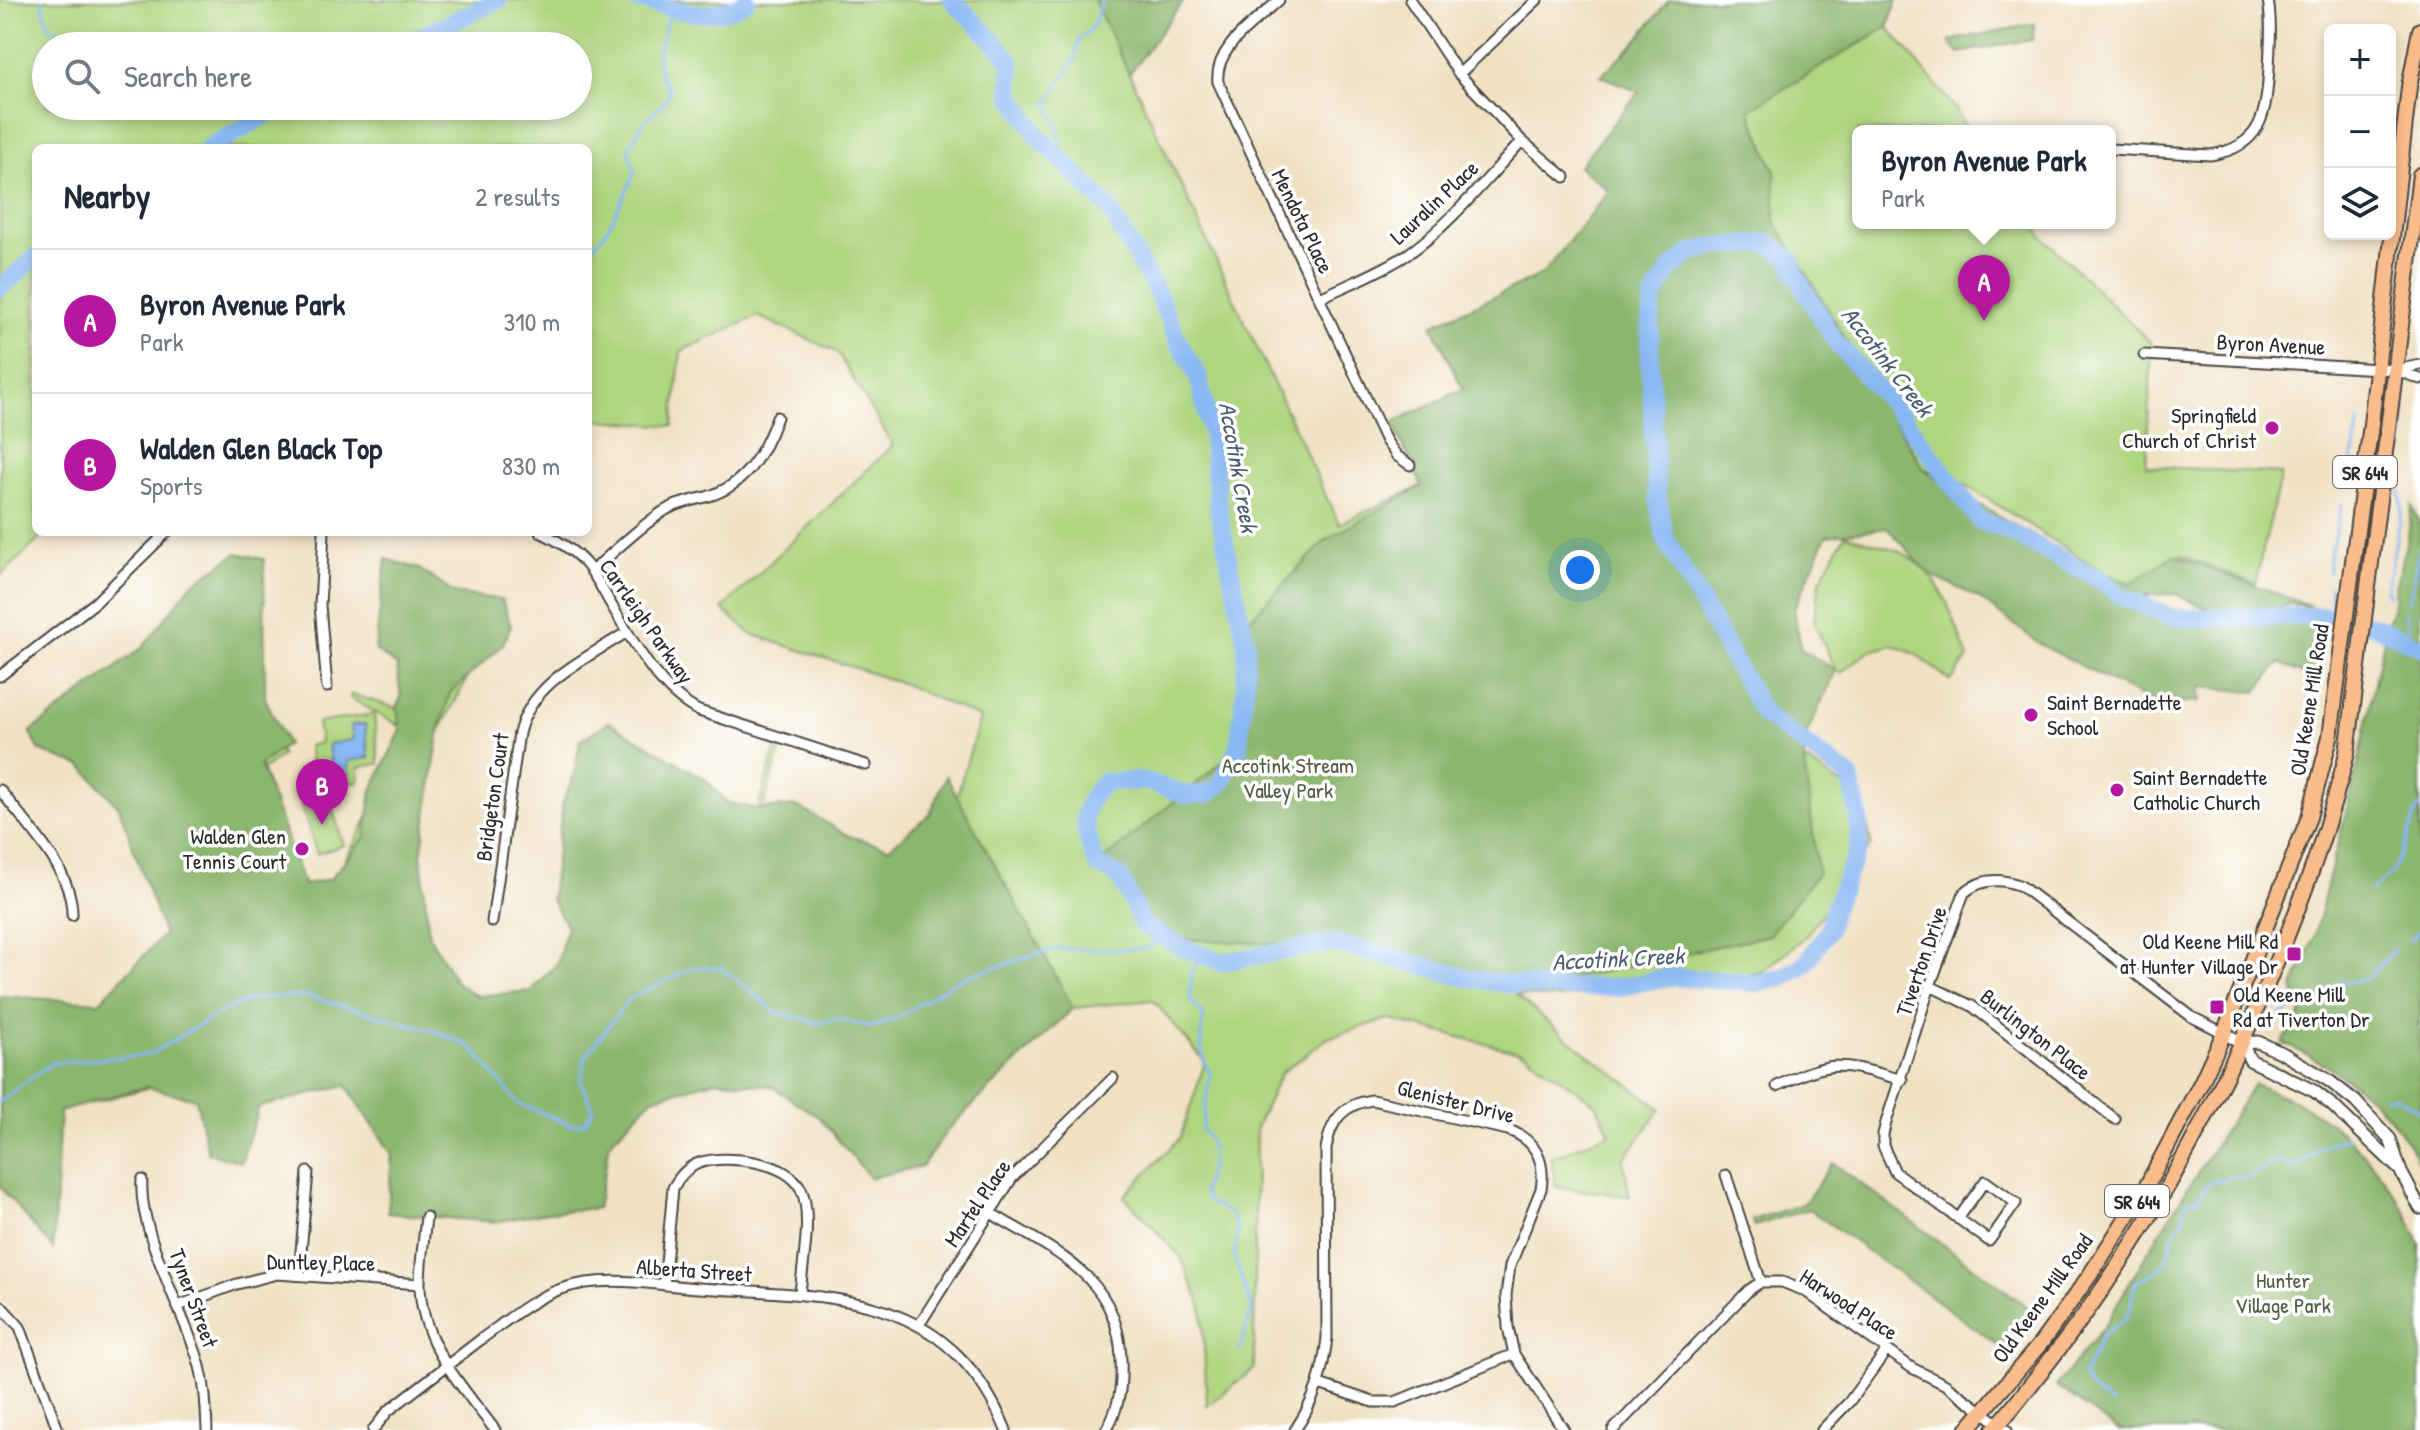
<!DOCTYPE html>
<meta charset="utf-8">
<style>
:root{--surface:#fff;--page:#f6f6f7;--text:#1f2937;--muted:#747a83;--line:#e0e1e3;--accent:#b5179e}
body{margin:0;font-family:"Patrick Hand",sans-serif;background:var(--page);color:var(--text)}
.controls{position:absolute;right:24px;top:24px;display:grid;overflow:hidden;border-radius:12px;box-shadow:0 4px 12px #0003}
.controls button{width:72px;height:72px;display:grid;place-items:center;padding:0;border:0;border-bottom:2px solid var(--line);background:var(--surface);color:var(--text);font:40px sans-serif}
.you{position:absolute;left:1580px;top:570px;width:28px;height:28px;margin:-20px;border:6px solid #fff;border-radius:50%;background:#1a73e8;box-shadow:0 0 0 12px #1a73e833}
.badge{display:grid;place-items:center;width:52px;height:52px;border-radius:50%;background:var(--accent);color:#fff;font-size:26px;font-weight:700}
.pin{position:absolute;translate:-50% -66px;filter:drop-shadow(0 2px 4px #0008)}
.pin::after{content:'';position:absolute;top:42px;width:28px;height:24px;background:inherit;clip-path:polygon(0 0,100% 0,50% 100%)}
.popup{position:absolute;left:1852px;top:125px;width:264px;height:104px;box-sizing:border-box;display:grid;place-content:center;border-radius:12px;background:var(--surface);filter:drop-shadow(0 2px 6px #0005);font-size:26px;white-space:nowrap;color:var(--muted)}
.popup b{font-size:30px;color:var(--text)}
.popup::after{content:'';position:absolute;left:50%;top:100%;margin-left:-16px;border:16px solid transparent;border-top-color:var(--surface)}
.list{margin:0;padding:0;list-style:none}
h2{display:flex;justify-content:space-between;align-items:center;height:104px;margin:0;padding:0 32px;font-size:34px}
h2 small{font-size:26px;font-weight:400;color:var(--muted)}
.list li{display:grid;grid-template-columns:52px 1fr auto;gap:24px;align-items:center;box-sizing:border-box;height:144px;padding:0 32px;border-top:2px solid var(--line)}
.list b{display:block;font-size:30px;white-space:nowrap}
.list p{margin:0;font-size:26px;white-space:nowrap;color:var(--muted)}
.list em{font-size:26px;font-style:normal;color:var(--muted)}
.icon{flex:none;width:44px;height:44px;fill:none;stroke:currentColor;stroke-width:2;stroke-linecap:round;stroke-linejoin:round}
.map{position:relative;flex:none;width:2420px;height:1430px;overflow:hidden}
.search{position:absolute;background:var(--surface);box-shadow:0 4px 12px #0003;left:32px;top:32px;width:560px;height:88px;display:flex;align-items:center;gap:20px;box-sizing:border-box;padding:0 28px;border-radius:44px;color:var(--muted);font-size:30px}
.panel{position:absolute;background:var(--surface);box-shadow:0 4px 12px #0003;left:32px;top:144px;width:560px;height:392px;border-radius:12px}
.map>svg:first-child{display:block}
.green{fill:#afd57f;stroke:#6d8055;stroke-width:2;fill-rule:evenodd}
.forest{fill:#8bb66e;stroke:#5b704c;stroke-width:2;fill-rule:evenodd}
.water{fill:#88b7f3;stroke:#5a718f;stroke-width:2}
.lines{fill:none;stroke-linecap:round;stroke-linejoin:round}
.stream{stroke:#88b7f3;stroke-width:3}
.river{stroke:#88b7f3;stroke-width:18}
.minor-casing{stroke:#494642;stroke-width:13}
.tertiary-casing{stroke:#494642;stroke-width:15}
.primary-casing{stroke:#494642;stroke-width:18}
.minor{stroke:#fff;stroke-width:9}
.tertiary{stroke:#fff;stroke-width:11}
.primary{stroke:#fabc8b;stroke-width:14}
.poi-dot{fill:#b5179e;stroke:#fff;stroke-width:3}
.labels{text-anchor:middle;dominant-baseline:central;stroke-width:7;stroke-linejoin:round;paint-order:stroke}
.shield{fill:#fff;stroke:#6b6b6b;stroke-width:2}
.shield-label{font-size:20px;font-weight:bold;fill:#2b2b2b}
.street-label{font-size:22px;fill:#2b2b2b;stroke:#fff}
.poi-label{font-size:22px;fill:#2b2b2b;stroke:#fff;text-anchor:end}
.park-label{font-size:22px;fill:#535e44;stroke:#fff}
.water-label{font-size:24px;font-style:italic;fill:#4c5c71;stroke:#fff}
</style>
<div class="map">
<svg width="2420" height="1430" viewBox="0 0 2420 1430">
<rect width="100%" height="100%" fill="#fff"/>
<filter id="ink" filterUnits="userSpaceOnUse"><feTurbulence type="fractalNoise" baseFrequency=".0125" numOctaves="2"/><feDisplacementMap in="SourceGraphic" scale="16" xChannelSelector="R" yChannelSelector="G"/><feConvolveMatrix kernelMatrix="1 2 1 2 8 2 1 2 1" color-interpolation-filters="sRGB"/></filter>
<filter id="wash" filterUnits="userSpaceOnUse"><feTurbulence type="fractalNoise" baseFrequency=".006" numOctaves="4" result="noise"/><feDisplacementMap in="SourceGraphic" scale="32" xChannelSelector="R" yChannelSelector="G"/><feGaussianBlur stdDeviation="1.8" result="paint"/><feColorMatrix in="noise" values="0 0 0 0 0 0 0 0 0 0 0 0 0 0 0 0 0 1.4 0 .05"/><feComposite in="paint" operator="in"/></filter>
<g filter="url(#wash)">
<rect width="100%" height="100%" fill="#f0e1c3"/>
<path class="green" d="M0,0h1095l244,524 83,-38 -30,-63 71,-34 -31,-64 111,-51 66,-83 -30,-25 60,-74 -10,-9 -28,-7 33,-32 35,-44h228l-9,27 68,82 12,22h-110v92h174l11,14 109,107 -6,122 135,8 -26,110 -74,-29 -52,33 -170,-107 -36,-13 -133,-156 3,440 70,47 8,46 -65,91 -44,36 -206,26 -40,-3 47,40 98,74 -38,51 7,36 -74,-9 -5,-29 59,-25 -14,-29 -72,-51 -137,-34 -59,19 -47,35 -25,54 -2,242 -47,37 -5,-98 -21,-51 -57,-61 56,-58 25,-76 -52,-62 -80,8 -124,120 -27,38 -66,-60 -86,-20 -54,-6 -63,18 -43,44 -13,66 -50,4 -51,10 -108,-9 4,-59 -46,-69 -110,28 -14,-45 -202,54 -20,-125 100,6 65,-67 59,-258 58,77 -25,19 55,146 102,-186 -64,-36 1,-4 71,22 81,-106 -64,122 -35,235 59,50 98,-14 189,-167 26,-88 4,2 -26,89 146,47 53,-77 27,-91 -76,-34 -153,-50 -29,-25 171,-164 -56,-93 -79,-36 -77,35 -8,75 -85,-7v-271h-552v384h11l-47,44zM46,46h532v60h-532z
M1845,535c19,6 42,10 59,19 40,21 49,66 64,104l-17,23 -36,-27 -22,-9 -26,7 -26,21 -5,-3 -22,-47 6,-42z
M374,714l5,50 -20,3v15l-30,4 -3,-23 -15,2 -3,-19 12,-3 -3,-20z
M328,795l16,50 -27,9 -16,-49z"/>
<path class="forest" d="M1094,0h90l-55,74z
M1669,0h228l-10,27 -138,83 26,61v50l148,247 37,26 128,73 42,16 44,-28 137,51 -22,-2 -21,10 57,2 -14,62 -31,-15 -24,29 -56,-5v14l-45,3 -114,-59 -62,-47 -50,-24 -41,-46 -62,8 -32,73 7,40 35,21 -34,74 16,129 -49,62 -232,51 -224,-40 -148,-8 -68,-73 141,-116 4,-122 85,-88 95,-53 -30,-63 71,-34 -31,-64 111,-51 66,-83 -30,-25 60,-74 -38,-16 33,-32zM2175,594l56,25v1l-56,-2 -30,-23z
M2034,24l-1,16 -75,13 -9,-12z
M2412,506l8,17v641c-28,-57 -80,-96 -138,-121l19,-29 -8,-26 20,-47 47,-185 27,-132 8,-25 -1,-9 14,-53z
M237,553l27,6 1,139 22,46 -27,21 44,120 26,-6 35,-42 7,-47 28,-58 -3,-24 4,-11 -4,-31 -22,-16 11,-91 33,10 35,24 48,7 9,26 -9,20 -52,47 -11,39 -18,123 8,81 28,47 20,13 53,-5 27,-27 10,-38 -16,-27 12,-97 11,-27 6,-35 29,-18 96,57 23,24 30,6 39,-3 52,30 40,12 41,-34 16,-38 127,232 -124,120 -27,38 -52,12 -50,-60 -49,-32 -55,-6 -63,18 -43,44 -13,66 -50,4 -51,10 -108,-9 4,-59 -46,-69 -87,22 -18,55 -33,-9 -12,-54 -50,-12 -86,24 -7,138 -53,-62v-191l99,6 65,-67 -45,-128 -37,-41 -42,-15 -10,-19 113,-85 48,-62z
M2254,1084l43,18 35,22 27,25 24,28 23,35 14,32v186h-302l-62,-44 47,-58 55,-93z
M1833,1163l207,153 -29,38 -202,-145 -55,17 -2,-6 52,-16z"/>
<path class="water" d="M365,724l4,34 -21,3 1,14 -16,2 -5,-33 25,-4 -2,-15z"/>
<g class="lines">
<path class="stream" d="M42,0l3,15 6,14c13,5 26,8 39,9 11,1 23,-2 33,3l1,5
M240,106l8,20
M1064,164l-6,-36 -10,-26c10,-20 30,-38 30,-61l16,-16 8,-25
M588,251c21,-16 35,-54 47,-79l-7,-22 15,-27 23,-23 4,-11c-22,-18 -7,-59 3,-81
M2344,487l7,-21 8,-45
M2329,572v-13l13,-55
M2329,587l6,31
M2389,597l-3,-6 16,-81 -4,-33 8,-70
M2409,602l11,-55
M2405,612l7,31
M2371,891l21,-19 13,-26 11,-35 4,-4
M2420,923v8
M2409,940l11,-9
M1204,955l-12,15 -2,30 14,16c-5,18 -4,43 6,57l-8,57c18,18 7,40 1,62l7,11 21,10 7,16 -4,27 18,53 -13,42
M2280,1016l13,-8 29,-11 9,-10 8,-4 28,-4 28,-30
M2386,1098l10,-2 23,15
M0,1101l52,-38 97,-8 77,-46 30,-11 51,-2 128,35 35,15 48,57 53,22 14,-2 8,-15 -12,-26 4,-25 44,-58 66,-32 27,1 54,44 42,11 19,-4 35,8 25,-9 64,-40 96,-30 48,2 40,-2 20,-10
M2112,1405c-10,-10 -27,-16 -28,-30l19,-40 22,-16 5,-9 5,-27c8,-5 21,-10 27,-17 12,-14 7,-35 22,-45v-15l6,-6 8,-1 10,-16 6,-3 8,2 11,-6 12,3 36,-20 13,9 31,-23 23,-8"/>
<path class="river" d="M637,0c39,9 76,25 110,0
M952,0l38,37 21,25v32l27,42 70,71 50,87 20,47 20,35 13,56 8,81 27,130 -1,46 -7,60 -17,35 -13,10 -21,1 -43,-14 -40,1c-29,31 -20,47 -7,83l23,12 23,48 38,22 41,15 108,-19 36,7 102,28 42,6 46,4 63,-1 51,-10 88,6 26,-6 22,-14 22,-32 5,-21 26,-63v-31l-9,-39 -86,-62 -99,-177 -8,-42 -7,-126v-45l3,-27 17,-28 19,-16 22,-7 57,-4 22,15 6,17 39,66 66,74 79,106 22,7 99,52 21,17 53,21 150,-2 51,10 44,21
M401,46l98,-46
M208,148l74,-42
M0,288l36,-31"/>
</g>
</g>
<g filter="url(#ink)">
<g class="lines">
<defs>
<path id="minor" d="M1279,0c-23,22 -65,47 -61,82l168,359 11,15 13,9
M1410,0l49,74 63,67 43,36
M1459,74l78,-74
M2110,149l100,6c53,-8 56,-42 59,-87 1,-22 3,-46 -1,-68
M1320,298c29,-14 61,-26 88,-44 43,-30 78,-75 114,-113
M2144,355l252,15 24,-5
M2396,370l24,9
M324,532l-4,73 7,82
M540,532c17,8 33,17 46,32 9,11 16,24 23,37 23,38 48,89 90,110l167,54
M592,571c23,-20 46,-43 72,-60 13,-8 27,-10 42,-14 40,-11 58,-44 71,-80
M0,676l96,-74 71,-70
M0,790c26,34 73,80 72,125
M492,922l27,-189c13,-52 67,-74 108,-101
M1930,986l42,20 143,113
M1777,1086c59,-28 64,-23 125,-6
M1726,1175l35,107
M142,1180c-4,50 39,127 55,176 8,24 9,49 10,74
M989,1212c62,38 130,63 132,147 1,26 -1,48 -15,71
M426,1217c-2,22 -6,45 -6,68 1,59 41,100 75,145
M1958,1219l27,-38 31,22 -27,38 -94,-69 -12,-26v-12l4,-15 43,-133 34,-93c17,-15 37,-15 57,-7l171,131 32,16
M299,1274l9,-102
M664,1285l9,-97c6,-11 14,-21 26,-25 28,-9 88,-2 102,26 12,26 1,77 -1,105
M0,1305l20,22 38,103
M178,1306l59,-22 40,-10 143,10
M919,1325l93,-147 101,-100
M1319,1384l54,18h22l119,-48
M373,1430l15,-19c32,-25 64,-49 96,-74 25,-18 48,-38 77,-48 43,-15 94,-4 138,-1 130,9 248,0 307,142
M1295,1430c20,-29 28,-58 32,-92l-1,-189c4,-28 17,-45 46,-49l136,30c27,9 38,31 33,59l-31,77 -4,29 2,32 6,27 50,76
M1613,1430l136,-140 12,-8h21l23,9 107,77 34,17 61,45
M1822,1430l27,-28 38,-52"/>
<path id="tertiary" d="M2224,1033l18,10 8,17 64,31 18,14 66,63
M2242,1043l16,-1 26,12 44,26 27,21 35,38 11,33 19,36"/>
<path id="primary" d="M1967,1430l74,-87 49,-68 56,-88 55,-104 23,-50 85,-216 21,-80 41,-313 38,-337 11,-57
M1993,1430c20,-21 36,-44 54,-66 96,-121 170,-256 228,-399 29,-69 54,-139 72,-212l73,-578"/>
</defs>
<use href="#minor" class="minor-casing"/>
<use href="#tertiary" class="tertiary-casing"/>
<use href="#primary" class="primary-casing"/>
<use href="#minor" class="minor"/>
<use href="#tertiary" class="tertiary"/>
<use href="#primary" class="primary"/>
</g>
</g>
<g class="poi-dot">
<circle cx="2272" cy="428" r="8"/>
<circle cx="2031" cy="715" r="8"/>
<circle cx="2117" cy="790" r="8"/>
<circle cx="302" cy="849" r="8"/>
<rect x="2286" y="946" width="16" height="16" rx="4"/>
<rect x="2209" y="999" width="16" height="16" rx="4"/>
</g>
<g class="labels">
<g class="shield">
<rect x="2333" y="456" width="64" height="32" rx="6"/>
<rect x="2105" y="1185" width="64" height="32" rx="6"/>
</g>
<g class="shield-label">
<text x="2365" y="472">SR 644</text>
<text x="2137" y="1201">SR 644</text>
</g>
<g class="street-label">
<text transform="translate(1434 202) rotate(-43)">Lauralin Place</text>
<text transform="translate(1303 221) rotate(64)">Mendota Place</text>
<text transform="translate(2271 344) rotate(3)">Byron Avenue</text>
<text transform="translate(647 621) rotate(55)">Carrleigh Parkway</text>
<text transform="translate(2309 700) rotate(-81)">Old Keene Mill Road</text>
<text transform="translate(492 797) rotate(-82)">Bridgeton Court</text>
<text transform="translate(1921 961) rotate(-71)">Tiverton Drive</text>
<text transform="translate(2036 1034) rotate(38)">Burlington Place</text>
<text transform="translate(1456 1101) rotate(14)">Glenister Drive</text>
<text transform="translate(977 1203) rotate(-56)">Martel Place</text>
<text transform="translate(321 1262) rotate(1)">Duntley Place</text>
<text transform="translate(694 1270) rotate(4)">Alberta Street</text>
<text transform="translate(194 1298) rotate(70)">Tyner Street</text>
<text transform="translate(2042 1298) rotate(-54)">Old Keene Mill Road</text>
<text transform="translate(1849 1304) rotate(33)">Harwood Place</text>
</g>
<g class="poi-label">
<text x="2256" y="415">Springfield<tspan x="2256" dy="25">Church of Christ</tspan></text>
<text x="2047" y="702" text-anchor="start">Saint Bernadette<tspan x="2047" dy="25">School</tspan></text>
<text x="2133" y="777" text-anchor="start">Saint Bernadette<tspan x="2133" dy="25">Catholic Church</tspan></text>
<text x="286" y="836">Walden Glen<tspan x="286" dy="25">Tennis Court</tspan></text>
<text x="2278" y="941">Old Keene Mill Rd<tspan x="2278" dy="25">at Hunter Village Dr</tspan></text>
<text x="2233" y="994" text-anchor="start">Old Keene Mill<tspan x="2233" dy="25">Rd at Tiverton Dr</tspan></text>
</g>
<g class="park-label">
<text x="1288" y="765">Accotink Stream<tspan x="1288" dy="25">Valley Park</tspan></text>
<text x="2283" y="1280">Hunter<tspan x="2283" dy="25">Village Park</tspan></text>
</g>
<g class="water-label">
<text transform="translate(1888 361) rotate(52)">Accotink Creek</text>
<text transform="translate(1239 467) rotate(80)">Accotink Creek</text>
<text transform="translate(1618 958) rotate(-3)">Accotink Creek</text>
</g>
</g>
</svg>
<div class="controls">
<button>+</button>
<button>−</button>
<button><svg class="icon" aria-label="layers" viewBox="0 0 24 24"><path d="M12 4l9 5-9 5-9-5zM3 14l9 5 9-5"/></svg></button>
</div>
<div class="you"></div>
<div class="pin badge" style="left:1984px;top:321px">A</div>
<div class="popup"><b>Byron Avenue Park</b>Park</div>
<div class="pin badge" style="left:322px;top:825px">B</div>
<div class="search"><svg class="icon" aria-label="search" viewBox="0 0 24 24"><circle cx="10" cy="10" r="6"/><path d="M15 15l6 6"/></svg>Search here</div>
<section class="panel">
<h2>Nearby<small>2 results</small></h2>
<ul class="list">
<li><span class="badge">A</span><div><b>Byron Avenue Park</b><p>Park</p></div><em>310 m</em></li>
<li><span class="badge">B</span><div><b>Walden Glen Black Top</b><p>Sports</p></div><em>830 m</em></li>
</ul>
</section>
</div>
